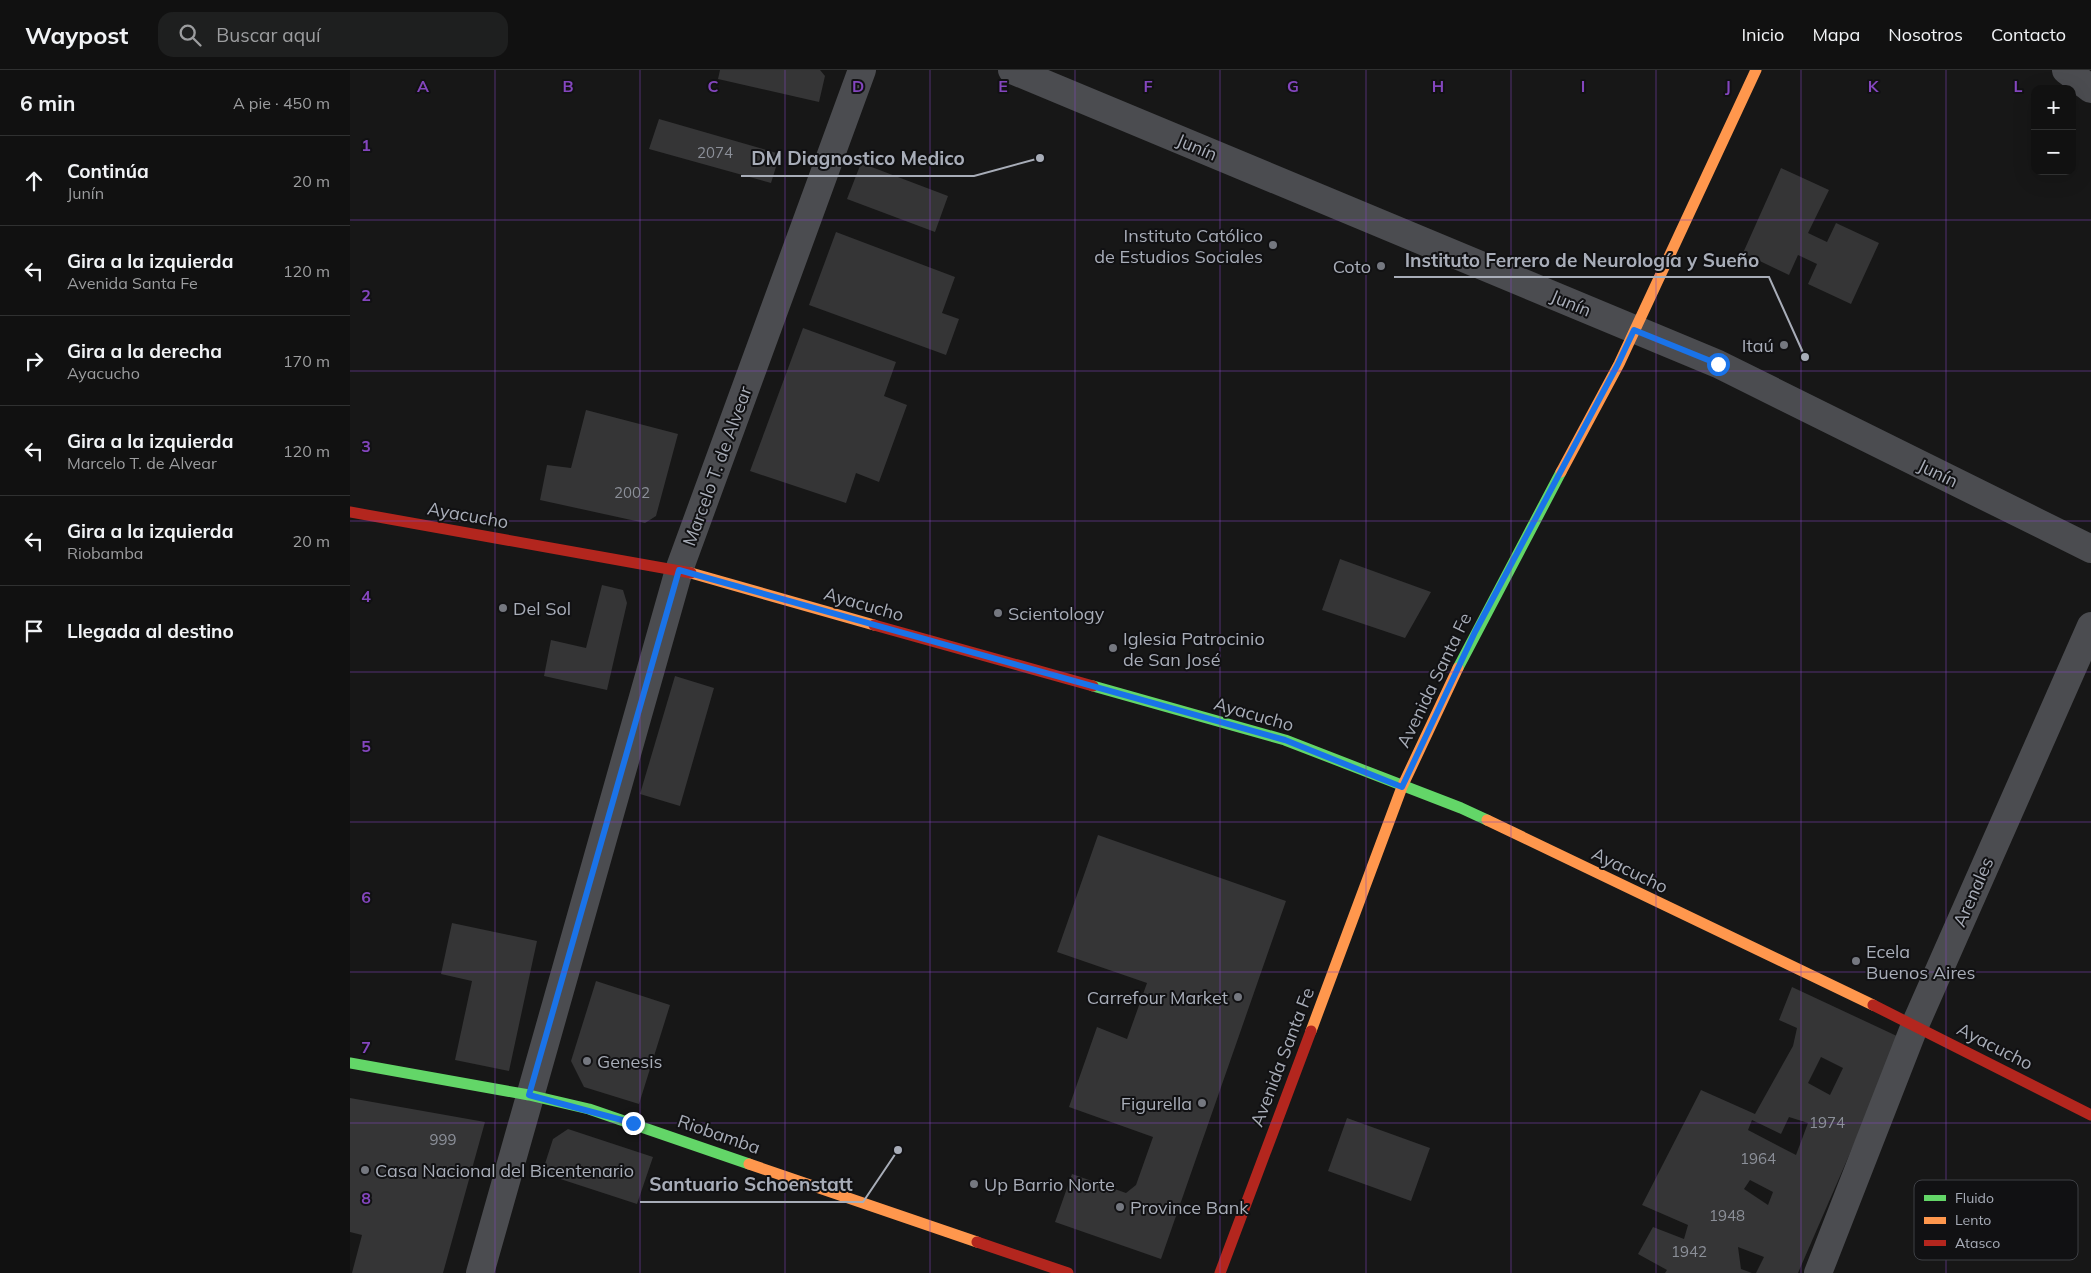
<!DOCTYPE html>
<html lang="es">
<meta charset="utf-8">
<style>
:root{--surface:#111;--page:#1e1f1f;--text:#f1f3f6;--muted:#9c9d9f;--line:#303131}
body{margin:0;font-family:Mulish,sans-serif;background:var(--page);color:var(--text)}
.controls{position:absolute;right:15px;top:15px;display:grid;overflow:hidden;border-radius:10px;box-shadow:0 5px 20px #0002}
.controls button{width:45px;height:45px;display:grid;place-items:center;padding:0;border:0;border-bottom:1px solid var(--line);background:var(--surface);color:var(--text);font:25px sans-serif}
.stop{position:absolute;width:15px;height:15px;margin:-11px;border:4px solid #1a73e8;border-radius:50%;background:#fff}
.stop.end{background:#1a73e8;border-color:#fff;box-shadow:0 1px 5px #0008}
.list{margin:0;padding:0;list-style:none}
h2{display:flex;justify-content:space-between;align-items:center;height:65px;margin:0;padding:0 20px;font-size:21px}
h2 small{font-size:16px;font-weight:400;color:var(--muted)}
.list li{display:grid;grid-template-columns:32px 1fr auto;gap:15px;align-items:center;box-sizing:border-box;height:90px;padding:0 20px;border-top:1px solid var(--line)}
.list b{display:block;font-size:19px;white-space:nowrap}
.list p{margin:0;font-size:16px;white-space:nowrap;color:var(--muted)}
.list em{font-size:16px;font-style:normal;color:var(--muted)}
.icon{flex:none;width:28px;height:28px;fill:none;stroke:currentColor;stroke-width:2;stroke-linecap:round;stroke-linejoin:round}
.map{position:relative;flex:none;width:1741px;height:1203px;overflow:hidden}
header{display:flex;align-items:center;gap:30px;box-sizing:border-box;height:70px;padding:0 25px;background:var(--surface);border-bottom:1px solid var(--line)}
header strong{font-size:24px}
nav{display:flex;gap:28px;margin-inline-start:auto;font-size:18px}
.search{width:350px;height:45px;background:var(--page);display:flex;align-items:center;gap:12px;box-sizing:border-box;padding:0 18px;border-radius:15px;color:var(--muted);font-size:19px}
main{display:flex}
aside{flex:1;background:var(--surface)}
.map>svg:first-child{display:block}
.building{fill:#353536;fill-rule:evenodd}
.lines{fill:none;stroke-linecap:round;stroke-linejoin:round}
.street{stroke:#4b4c50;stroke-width:28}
.fast{stroke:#63d668;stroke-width:11}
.slow{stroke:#ff974d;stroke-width:11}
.jam{stroke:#b3261e;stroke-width:11}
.route{stroke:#1a73e8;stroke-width:6}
.grid{fill:none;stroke:#8446be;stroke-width:1;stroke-opacity:0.55}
.poi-dot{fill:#757880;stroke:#111113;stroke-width:2}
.labels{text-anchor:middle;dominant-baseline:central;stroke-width:4;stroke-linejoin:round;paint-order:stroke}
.number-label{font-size:15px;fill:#8b8f98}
.street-label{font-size:18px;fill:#a8adb8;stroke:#111113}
.poi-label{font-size:18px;fill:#a8adb8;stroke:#111113;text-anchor:start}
.key{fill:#111113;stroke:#3e4045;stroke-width:1}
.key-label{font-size:14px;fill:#a8adb8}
.grid-label{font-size:16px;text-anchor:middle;font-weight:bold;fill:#8446be;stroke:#111113;stroke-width:4;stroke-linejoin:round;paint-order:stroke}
.leader{fill:none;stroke:#a8adb8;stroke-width:2}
.callout-dot{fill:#a8adb8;stroke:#111113;stroke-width:2}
.callout-label{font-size:19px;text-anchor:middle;font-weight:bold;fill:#a8adb8;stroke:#111113;stroke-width:4;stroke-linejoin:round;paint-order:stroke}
</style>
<header>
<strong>Waypost</strong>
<div class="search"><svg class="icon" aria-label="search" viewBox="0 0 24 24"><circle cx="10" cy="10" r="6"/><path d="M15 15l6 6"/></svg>Buscar aquí</div>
<nav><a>Inicio</a><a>Mapa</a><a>Nosotros</a><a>Contacto</a></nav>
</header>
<main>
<aside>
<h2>6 min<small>A pie · 450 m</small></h2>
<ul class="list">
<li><svg class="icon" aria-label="ahead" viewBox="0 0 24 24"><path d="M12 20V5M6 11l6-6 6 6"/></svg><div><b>Continúa</b><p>Junín</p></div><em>20 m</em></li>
<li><svg class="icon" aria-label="left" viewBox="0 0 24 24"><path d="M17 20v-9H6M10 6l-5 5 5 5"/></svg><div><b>Gira a la izquierda</b><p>Avenida Santa Fe</p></div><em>120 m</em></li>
<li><svg class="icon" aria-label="right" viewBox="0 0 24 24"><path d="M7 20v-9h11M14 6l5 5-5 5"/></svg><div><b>Gira a la derecha</b><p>Ayacucho</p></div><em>170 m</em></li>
<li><svg class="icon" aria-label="left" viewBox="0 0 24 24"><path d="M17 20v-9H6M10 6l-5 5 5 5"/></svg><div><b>Gira a la izquierda</b><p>Marcelo T. de Alvear</p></div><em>120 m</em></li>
<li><svg class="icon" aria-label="left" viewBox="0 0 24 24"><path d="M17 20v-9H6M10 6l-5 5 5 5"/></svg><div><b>Gira a la izquierda</b><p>Riobamba</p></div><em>20 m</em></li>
<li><svg class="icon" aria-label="arrive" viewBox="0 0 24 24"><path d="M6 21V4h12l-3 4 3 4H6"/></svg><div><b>Llegada al destino</b></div></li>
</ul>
</aside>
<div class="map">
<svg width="1741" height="1203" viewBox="0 0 1741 1203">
<rect width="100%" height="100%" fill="#171717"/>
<path class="building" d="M370,0h100l5,6 -6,26 -101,-23z
M309,49l121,35 -9,29 -122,-34z
M511,93l87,33 -13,36 -88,-33z
M1431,98l48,22 -21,43 19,9 9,-19 43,20 -28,61 -43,-20 9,-20 -19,-9 -9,20 -46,-22z
M486,162l119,45 -13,36 17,6 -13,36 -137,-50z
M453,258l93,34 -12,34 23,9 -28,77 -23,-9 -10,30 -96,-32z
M236,340l92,24 -22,82 -11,7 -105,-23 7,-35 24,3z
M990,489l91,33 -26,46 -83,-28z
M252,515l21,5 4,13 -20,87 -63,-14 7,-36 35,8z
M325,606l39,12 -34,118 -40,-12z
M748,765l188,66 -125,358 -106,-37 17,-48 54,19 10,-8 17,-48 -84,-30 28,-80 30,12 20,-56 -90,-31z
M102,853l85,18 -28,130 -54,-11 17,-79 -31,-7z
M246,911l74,24 -31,99 -55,-17 -13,-26z
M1442,917l107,50 -19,47 -82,189h-42l8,-16 -26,-10 3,22 11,4h-87l2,-3 -29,-16 15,-27 31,12 4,-14 -46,-20 59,-115 54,24 38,-68 4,-18 -18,-8zM1471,987l22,11 -13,27 -22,-12zM1439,1047l19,6 -12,32 -48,-25 4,-10 29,14zM1400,1110l23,12 -5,13 -24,-16z
M0,1028l135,24 -42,151h-91l10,-38 -12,-3z
M997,1048l83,30 -19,53 -83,-30z
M218,1059l85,28 -16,47 -95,-31 11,-34z"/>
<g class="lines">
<path class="street" d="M662,0l706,294 373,185
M1716,0l25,19
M130,1203l199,-703 183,-500
M1468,1203l97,-248 176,-399"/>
<path class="fast" d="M1108,598l103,-196
M743,616l192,54 176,68 26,12
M0,993l179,32 60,14 160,55"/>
<path class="slow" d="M1211,402l58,-108 137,-294
M341,503l183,52
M1137,750l386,185
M961,961l91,-244 56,-119
M399,1094l228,78"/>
<path class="jam" d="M0,442l341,61
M524,555l219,61
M1523,935l218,110
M627,1172l91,31
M870,1203l91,-242"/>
</g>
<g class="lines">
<path class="route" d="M283,1053l-104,-28 150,-525 606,170 117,47 73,-155 143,-268 16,-34 84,34"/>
</g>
<path class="grid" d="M145,0v1203M290,0v1203M435,0v1203M580,0v1203M725,0v1203M870,0v1203M1016,0v1203M1161,0v1203M1306,0v1203M1451,0v1203M1596,0v1203M0,150h1741M0,301h1741M0,451h1741M0,602h1741M0,752h1741M0,902h1741M0,1053h1741"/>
<g class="poi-dot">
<circle cx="923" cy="175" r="5"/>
<circle cx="1031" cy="196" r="5"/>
<circle cx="1434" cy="275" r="5"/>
<circle cx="153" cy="538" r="5"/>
<circle cx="648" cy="543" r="5"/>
<circle cx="763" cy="578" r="5"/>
<circle cx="1506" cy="891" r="5"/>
<circle cx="888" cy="927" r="5"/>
<circle cx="237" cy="991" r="5"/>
<circle cx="852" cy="1033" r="5"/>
<circle cx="15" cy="1100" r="5"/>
<circle cx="624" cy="1114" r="5"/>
<circle cx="770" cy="1137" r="5"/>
</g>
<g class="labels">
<g class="number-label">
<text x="365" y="82">2074</text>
<text x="282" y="422">2002</text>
<text x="1477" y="1052">1974</text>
<text x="93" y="1069">999</text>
<text x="1408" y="1088">1964</text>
<text x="1377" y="1145">1948</text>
<text x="1339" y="1181">1942</text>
</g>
<g class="street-label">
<text transform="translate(847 77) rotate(23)">Junín</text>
<text transform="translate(1221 233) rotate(23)">Junín</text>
<text transform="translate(367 396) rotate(-70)">Marcelo T. de Alvear</text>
<text transform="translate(1588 403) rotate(26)">Junín</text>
<text transform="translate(118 445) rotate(10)">Ayacucho</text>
<text transform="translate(514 534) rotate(16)">Ayacucho</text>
<text transform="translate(1084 610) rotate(-64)">Avenida Santa Fe</text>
<text transform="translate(904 644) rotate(16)">Ayacucho</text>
<text transform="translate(1280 800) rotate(26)">Ayacucho</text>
<text transform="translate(1623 822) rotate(-66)">Arenales</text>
<text transform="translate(1645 976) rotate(27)">Ayacucho</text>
<text transform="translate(932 987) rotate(-69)">Avenida Santa Fe</text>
<text transform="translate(369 1064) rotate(19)">Riobamba</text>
</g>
<g class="poi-label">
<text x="913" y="165" text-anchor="end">Instituto Católico<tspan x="913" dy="21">de Estudios Sociales</tspan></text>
<text x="1021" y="196" text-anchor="end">Coto</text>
<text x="1424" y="275" text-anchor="end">Itaú</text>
<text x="163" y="538">Del Sol</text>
<text x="658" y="543">Scientology</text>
<text x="773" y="568">Iglesia Patrocinio<tspan x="773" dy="21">de San José</tspan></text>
<text x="1516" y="881">Ecela<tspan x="1516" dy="21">Buenos Aires</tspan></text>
<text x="878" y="927" text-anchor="end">Carrefour Market</text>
<text x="247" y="991">Genesis</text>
<text x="842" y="1033" text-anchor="end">Figurella</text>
<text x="25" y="1100">Casa Nacional del Bicentenario</text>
<text x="634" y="1114">Up Barrio Norte</text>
<text x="780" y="1137">Province Bank</text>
</g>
</g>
<rect x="1564" y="1110" width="164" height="80" rx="8" class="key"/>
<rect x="1574" y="1125" width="22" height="6" fill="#63d668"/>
<rect x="1574" y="1147" width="22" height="7" fill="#ff974d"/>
<rect x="1574" y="1170" width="22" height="6" fill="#b3261e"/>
<g class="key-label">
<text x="1605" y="1133">Fluido</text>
<text x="1605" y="1155">Lento</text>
<text x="1605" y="1178">Atasco</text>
</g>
<g class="grid-label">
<text x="73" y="22">A</text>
<text x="218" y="22">B</text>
<text x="363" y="22">C</text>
<text x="508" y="22">D</text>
<text x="653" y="22">E</text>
<text x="798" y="22">F</text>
<text x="943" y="22">G</text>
<text x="1088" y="22">H</text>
<text x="1233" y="22">I</text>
<text x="1378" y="22">J</text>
<text x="1523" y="22">K</text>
<text x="1668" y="22">L</text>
<text x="16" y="81">1</text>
<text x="16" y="231">2</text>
<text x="16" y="382">3</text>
<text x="16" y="532">4</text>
<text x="16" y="682">5</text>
<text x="16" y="833">6</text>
<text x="16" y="983">7</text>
<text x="16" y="1134">8</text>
</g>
<path class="leader" d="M690 88L624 106H391M1455 287L1419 207H1044M548 1080L513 1132H290"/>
<g class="callout-dot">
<circle cx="690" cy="88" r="5"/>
<circle cx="1455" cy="287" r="5"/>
<circle cx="548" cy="1080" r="5"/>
</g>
<g class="callout-label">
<text x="508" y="95">DM Diagnostico Medico</text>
<text x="1232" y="197">Instituto Ferrero de Neurología y Sueño</text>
<text x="401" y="1121">Santuario Schoenstatt</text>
</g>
</svg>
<div class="controls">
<button>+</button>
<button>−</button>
</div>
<div class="stop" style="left:1368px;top:294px"></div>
<div class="stop end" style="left:283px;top:1053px"></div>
</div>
</main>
